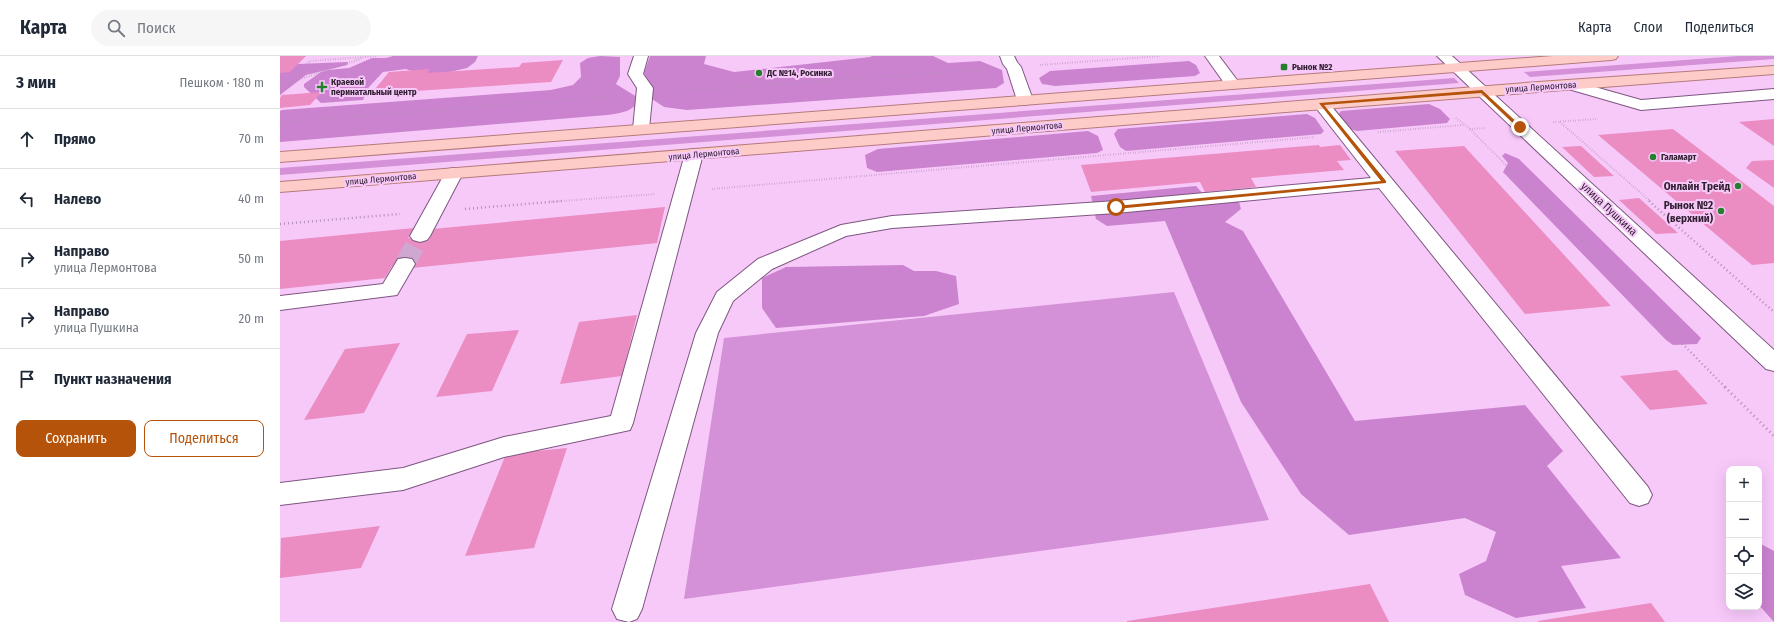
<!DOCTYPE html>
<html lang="ru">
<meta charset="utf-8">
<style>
:root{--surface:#fff;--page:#f6f6f7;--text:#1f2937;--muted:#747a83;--line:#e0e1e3;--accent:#b45309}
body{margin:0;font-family:"Fira Sans Condensed",sans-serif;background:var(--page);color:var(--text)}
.controls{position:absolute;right:12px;bottom:12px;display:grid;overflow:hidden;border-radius:8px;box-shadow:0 4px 16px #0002}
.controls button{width:36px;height:36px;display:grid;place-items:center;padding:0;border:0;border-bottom:1px solid var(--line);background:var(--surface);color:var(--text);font:20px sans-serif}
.stop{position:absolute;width:12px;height:12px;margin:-9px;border:3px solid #b45309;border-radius:50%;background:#fff}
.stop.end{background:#b45309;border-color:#fff;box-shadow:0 1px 4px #0008}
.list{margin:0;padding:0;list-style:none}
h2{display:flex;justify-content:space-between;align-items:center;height:52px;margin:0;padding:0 16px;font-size:17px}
h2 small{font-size:13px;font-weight:400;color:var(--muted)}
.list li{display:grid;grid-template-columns:26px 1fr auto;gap:12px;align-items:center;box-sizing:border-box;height:60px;padding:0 16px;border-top:1px solid var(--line)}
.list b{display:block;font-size:15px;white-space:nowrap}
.list p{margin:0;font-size:13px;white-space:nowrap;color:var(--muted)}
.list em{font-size:13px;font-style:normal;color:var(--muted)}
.actions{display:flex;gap:8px;padding:12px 16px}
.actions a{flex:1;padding:9px 0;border:1px solid var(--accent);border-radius:8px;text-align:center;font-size:14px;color:var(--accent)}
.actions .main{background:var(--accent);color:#fff}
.icon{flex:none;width:22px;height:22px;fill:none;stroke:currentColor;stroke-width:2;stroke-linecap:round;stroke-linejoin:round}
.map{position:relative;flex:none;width:1494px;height:566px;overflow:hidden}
header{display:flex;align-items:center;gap:24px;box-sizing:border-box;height:56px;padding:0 20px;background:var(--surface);border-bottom:1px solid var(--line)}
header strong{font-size:19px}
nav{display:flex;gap:22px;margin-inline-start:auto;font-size:14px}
.search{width:280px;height:36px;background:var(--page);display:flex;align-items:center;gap:10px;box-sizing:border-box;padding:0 14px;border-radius:22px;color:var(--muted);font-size:15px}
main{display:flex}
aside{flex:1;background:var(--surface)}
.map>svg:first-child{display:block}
.green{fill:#d491d7}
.forest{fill:#cb83cf}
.building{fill:#eb8cc3}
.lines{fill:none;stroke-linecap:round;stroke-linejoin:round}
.minor-tunnel{stroke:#cfa7d1;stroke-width:20;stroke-dasharray:20 10;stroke-linecap:butt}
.minor-casing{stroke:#7e5680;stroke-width:2}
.major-casing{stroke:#b67a7b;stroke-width:2}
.path-far2{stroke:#b28eb4;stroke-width:2;stroke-dasharray:0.5 2;stroke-linecap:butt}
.path-far1{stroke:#b28eb4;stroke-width:2.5;stroke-dasharray:1 3;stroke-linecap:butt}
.path{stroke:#b28eb4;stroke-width:3;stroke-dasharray:1 3.5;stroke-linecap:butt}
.minor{fill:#fff;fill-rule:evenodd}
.major{fill:#feccc8;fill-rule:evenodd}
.route{fill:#b45309}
.poi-dot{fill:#257f2f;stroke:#f7c9f9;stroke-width:1.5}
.labels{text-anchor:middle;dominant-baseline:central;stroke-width:4;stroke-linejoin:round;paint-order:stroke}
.far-poi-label{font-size:9px;font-weight:bold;fill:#312032;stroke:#f7c9f9;text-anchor:start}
.far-street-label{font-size:9px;fill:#312032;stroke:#f7c9f9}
.poi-label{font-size:11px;font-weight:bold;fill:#312032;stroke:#f7c9f9;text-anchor:end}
.street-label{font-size:11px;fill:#312032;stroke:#f7c9f9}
</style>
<header>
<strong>Карта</strong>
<div class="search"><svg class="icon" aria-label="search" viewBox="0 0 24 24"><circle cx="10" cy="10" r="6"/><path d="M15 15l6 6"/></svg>Поиск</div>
<nav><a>Карта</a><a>Слои</a><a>Поделиться</a></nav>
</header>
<main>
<aside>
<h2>3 мин<small>Пешком · 180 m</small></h2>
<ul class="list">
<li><svg class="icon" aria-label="ahead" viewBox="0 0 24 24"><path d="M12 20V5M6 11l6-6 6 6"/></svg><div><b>Прямо</b></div><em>70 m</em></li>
<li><svg class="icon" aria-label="left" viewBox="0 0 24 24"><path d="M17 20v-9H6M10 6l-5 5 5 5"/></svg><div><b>Налево</b></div><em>40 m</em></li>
<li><svg class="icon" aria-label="right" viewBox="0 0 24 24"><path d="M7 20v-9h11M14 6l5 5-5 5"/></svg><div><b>Направо</b><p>улица Лермонтова</p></div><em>50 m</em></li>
<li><svg class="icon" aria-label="right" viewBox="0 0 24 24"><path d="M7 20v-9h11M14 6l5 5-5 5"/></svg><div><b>Направо</b><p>улица Пушкина</p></div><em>20 m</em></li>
<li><svg class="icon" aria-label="arrive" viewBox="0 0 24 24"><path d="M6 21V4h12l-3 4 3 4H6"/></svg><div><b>Пункт назначения</b></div></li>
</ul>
<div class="actions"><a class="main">Сохранить</a><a>Поделиться</a></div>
</aside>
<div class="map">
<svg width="1494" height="566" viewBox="0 0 1494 566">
<rect width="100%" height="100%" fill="#f7c9f9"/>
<path class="green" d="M1458,0h36v3l-244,18 -6,-5z
M1174,22l5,5 -1179,92v-7z
M894,236l95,228 -585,79 40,-261z"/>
<path class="forest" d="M113,0h85l-3,6 -8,6 -39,9 -22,-8 -23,3 -14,15 -6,13 -42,3 -17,-16v-3l17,-12 7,-2 21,-2 23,-10h14z
M320,0l20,1v19l-4,8 24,15c-7,13 -19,14 -33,16l-327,27v-31l2,-1 269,-20 22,-5 8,-8 -1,-14 8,-5z
M370,0h56l-2,8 30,8 136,-15 2,-1h61l15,7 32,-2 22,9 2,13 -8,5 -309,22 -23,-3 -12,-8 -1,-13 -7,-13z
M909,5l7,4 4,8 -5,3 -140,10 -13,-2 -3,-6 11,-7z
M68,6l-1,3 -41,10 -26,20v-24l17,-7z
M1149,48l11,5 10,10 -3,4 -90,8 -7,-2 -12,-14 3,-4z
M1027,58l8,4 9,13 -3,3 -195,17 -6,-4 -6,-13 4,-5z
M808,75l10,5 5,14 -6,3 -220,19 -10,-4 -2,-13 13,-6z
M1225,97l14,6 182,179 -4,6 -24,1 -7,-5 -163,-168 5,-9 -6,-7z
M916,130l8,9 32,-4 5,18 -16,13 18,9 112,190 170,-16 38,46 -16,15 74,92 -60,8 25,42 -70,10 -51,-23 -6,-21 27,-13 10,-29 -31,-14 -116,17 -48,-41 -60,-92 -76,-181 -58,5 -11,-7 -5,-23z
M623,209l11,6h22l20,5 3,28 -35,12 -148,12 -14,-20v-30l24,-11z
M1479,487l15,8v71l-15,-17z"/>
<path class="building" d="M0,0h26l-16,16 -10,1z
M283,4l-12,22 -180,12 18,-22 41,-3 -3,4 92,-6 3,-4z
M42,36l-12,13 -30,3v-10l2,-3z
M1494,63v27l-35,-24z
M1393,73l101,77v57l-22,2 -154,-130z
M1039,89l1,2 20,-2 11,15 -14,1 7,9 -93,8 5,9 -51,5 -5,-10 -109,10 -10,-27z
M1184,90l147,160 -86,8 -130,-163z
M1301,90l33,30 -20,1 -32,-30z
M1494,104v28l-28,-20 6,-7z
M1359,142l39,35 -22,1 -37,-34z
M385,151l-8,36 -245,25 3,-5 -23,3 -7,12 -105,11v-48l134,-13 -6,10 21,-2 3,-7z
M357,259l-15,61 -62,8 19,-62z
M239,274l-27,61 -56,6 31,-63z
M120,287l-36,70 -60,7 41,-71z
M1397,314l31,34 -58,6 -30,-34z
M287,392l-33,100 -69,8 41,-102z
M100,470l-19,42 -81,10 1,-40z
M1090,528l19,38h-262v-1z
M1371,547l14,19h-127v-1z"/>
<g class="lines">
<path class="minor-tunnel" d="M125,208l15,-28"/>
<defs>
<path id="minor" d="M354,0h14l-5,18 10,14 -4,41 -2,3 -6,2 -6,-2 -2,-3 4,-41 -9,-14z
M720,0h14l3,6 4,5 12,33 -2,3 -6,2 -6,-2 -2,-3 -10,-31 -4,-5z
M925,0h14l21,28 -3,3 -5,2 -5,-2z
M1157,0h15l322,294v21l-8,-2z
M1290,24l71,20 133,-11v10l-133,11 -76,-22 -3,-3 3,-3z
M1041,43l6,2 321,386 4,8 -4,8 -9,3 -9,-3 -251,-315 -263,25 -224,15 -46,8 -74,33 -39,32 -15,32 -76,276 -5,10 -8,3 -12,-3 -5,-10 84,-276 21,-41 41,-33 83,-34 51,-9 224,-15 255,-23 -58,-74 2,-3z
M414,93l6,1 3,4 -70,269 -3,7 -126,27 -101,33 -123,15v-22l123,-15 101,-31 107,-21 74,-262 3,-4z
M174,112l6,1 3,4 -33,63 -3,4 -7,2 -7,-2 -3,-4 35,-63 3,-4z
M125,202l7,1 3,5 -18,31 -117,15v-14l103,-12 15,-25z"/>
<path id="major" d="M1273,0h65l-2,3 -5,1 -1331,102v-10z
M1494,10v8l-236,18 -1258,100v-10l1258,-100z"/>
</defs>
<use href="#minor" class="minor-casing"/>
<use href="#major" class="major-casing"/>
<path class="path-far2" d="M760,9l120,-9
M0,26h12l71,-24
M391,36l315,-23
M0,38l30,-33 68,-5
M1176,62l14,11 15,-1
M0,66l339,-26
M1273,66l45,-3
M1280,66l91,80
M1190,73l73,73
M1098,76l85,-7
M432,133l603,-52
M269,146l106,-8"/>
<path class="path-far1" d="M1262,145l184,187
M1369,145l125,111
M185,153l97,-8
M0,168l120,-10"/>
<path class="path" d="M1445,331l49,49"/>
<use href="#minor" class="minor"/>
<use href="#major" class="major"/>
</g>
<path class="route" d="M1202,34l39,36v2h-3l-37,-35 -157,12 62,76v2l-270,26 -2,-2 2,-1 265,-25 -62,-78z"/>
<g class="poi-dot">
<rect x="1000" y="7" width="8" height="8" rx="2"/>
<circle cx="479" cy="17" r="4"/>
<path d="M40 25h4v4h4v4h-4v4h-4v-4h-4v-4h4z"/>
<circle cx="1373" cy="101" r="4"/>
<circle cx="1458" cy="130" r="4"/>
<circle cx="1441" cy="155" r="4"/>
</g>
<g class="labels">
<g class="far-poi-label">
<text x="1012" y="11">Рынок №2</text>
<text x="487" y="17">ДС №14, Росинка</text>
<text x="51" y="26">Краевой<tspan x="51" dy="10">перинатальный центр</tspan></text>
<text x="1381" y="101">Галамарт</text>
</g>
<g class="far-street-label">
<text transform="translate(1261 31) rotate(-4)">улица Лермонтова</text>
<text transform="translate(747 72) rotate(-5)">улица Лермонтова</text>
<text transform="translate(424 98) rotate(-5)">улица Лермонтова</text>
<text transform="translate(101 123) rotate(-5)">улица Лермонтова</text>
</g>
<g class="poi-label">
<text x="1450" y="130">Онлайн Трейд</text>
<text x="1433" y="149">Рынок №2<tspan x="1433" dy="13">(верхний)</tspan></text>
</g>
<g class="street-label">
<text transform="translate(1329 153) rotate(43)">улица Пушкина</text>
</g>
</g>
</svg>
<div class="controls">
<button>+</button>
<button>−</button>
<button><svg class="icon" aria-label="locate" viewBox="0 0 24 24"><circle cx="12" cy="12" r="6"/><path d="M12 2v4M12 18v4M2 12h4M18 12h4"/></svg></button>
<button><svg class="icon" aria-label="layers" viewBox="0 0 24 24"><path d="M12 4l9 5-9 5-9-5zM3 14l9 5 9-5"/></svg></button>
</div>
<div class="stop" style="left:836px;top:151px"></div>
<div class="stop end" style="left:1240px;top:71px"></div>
</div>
</main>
